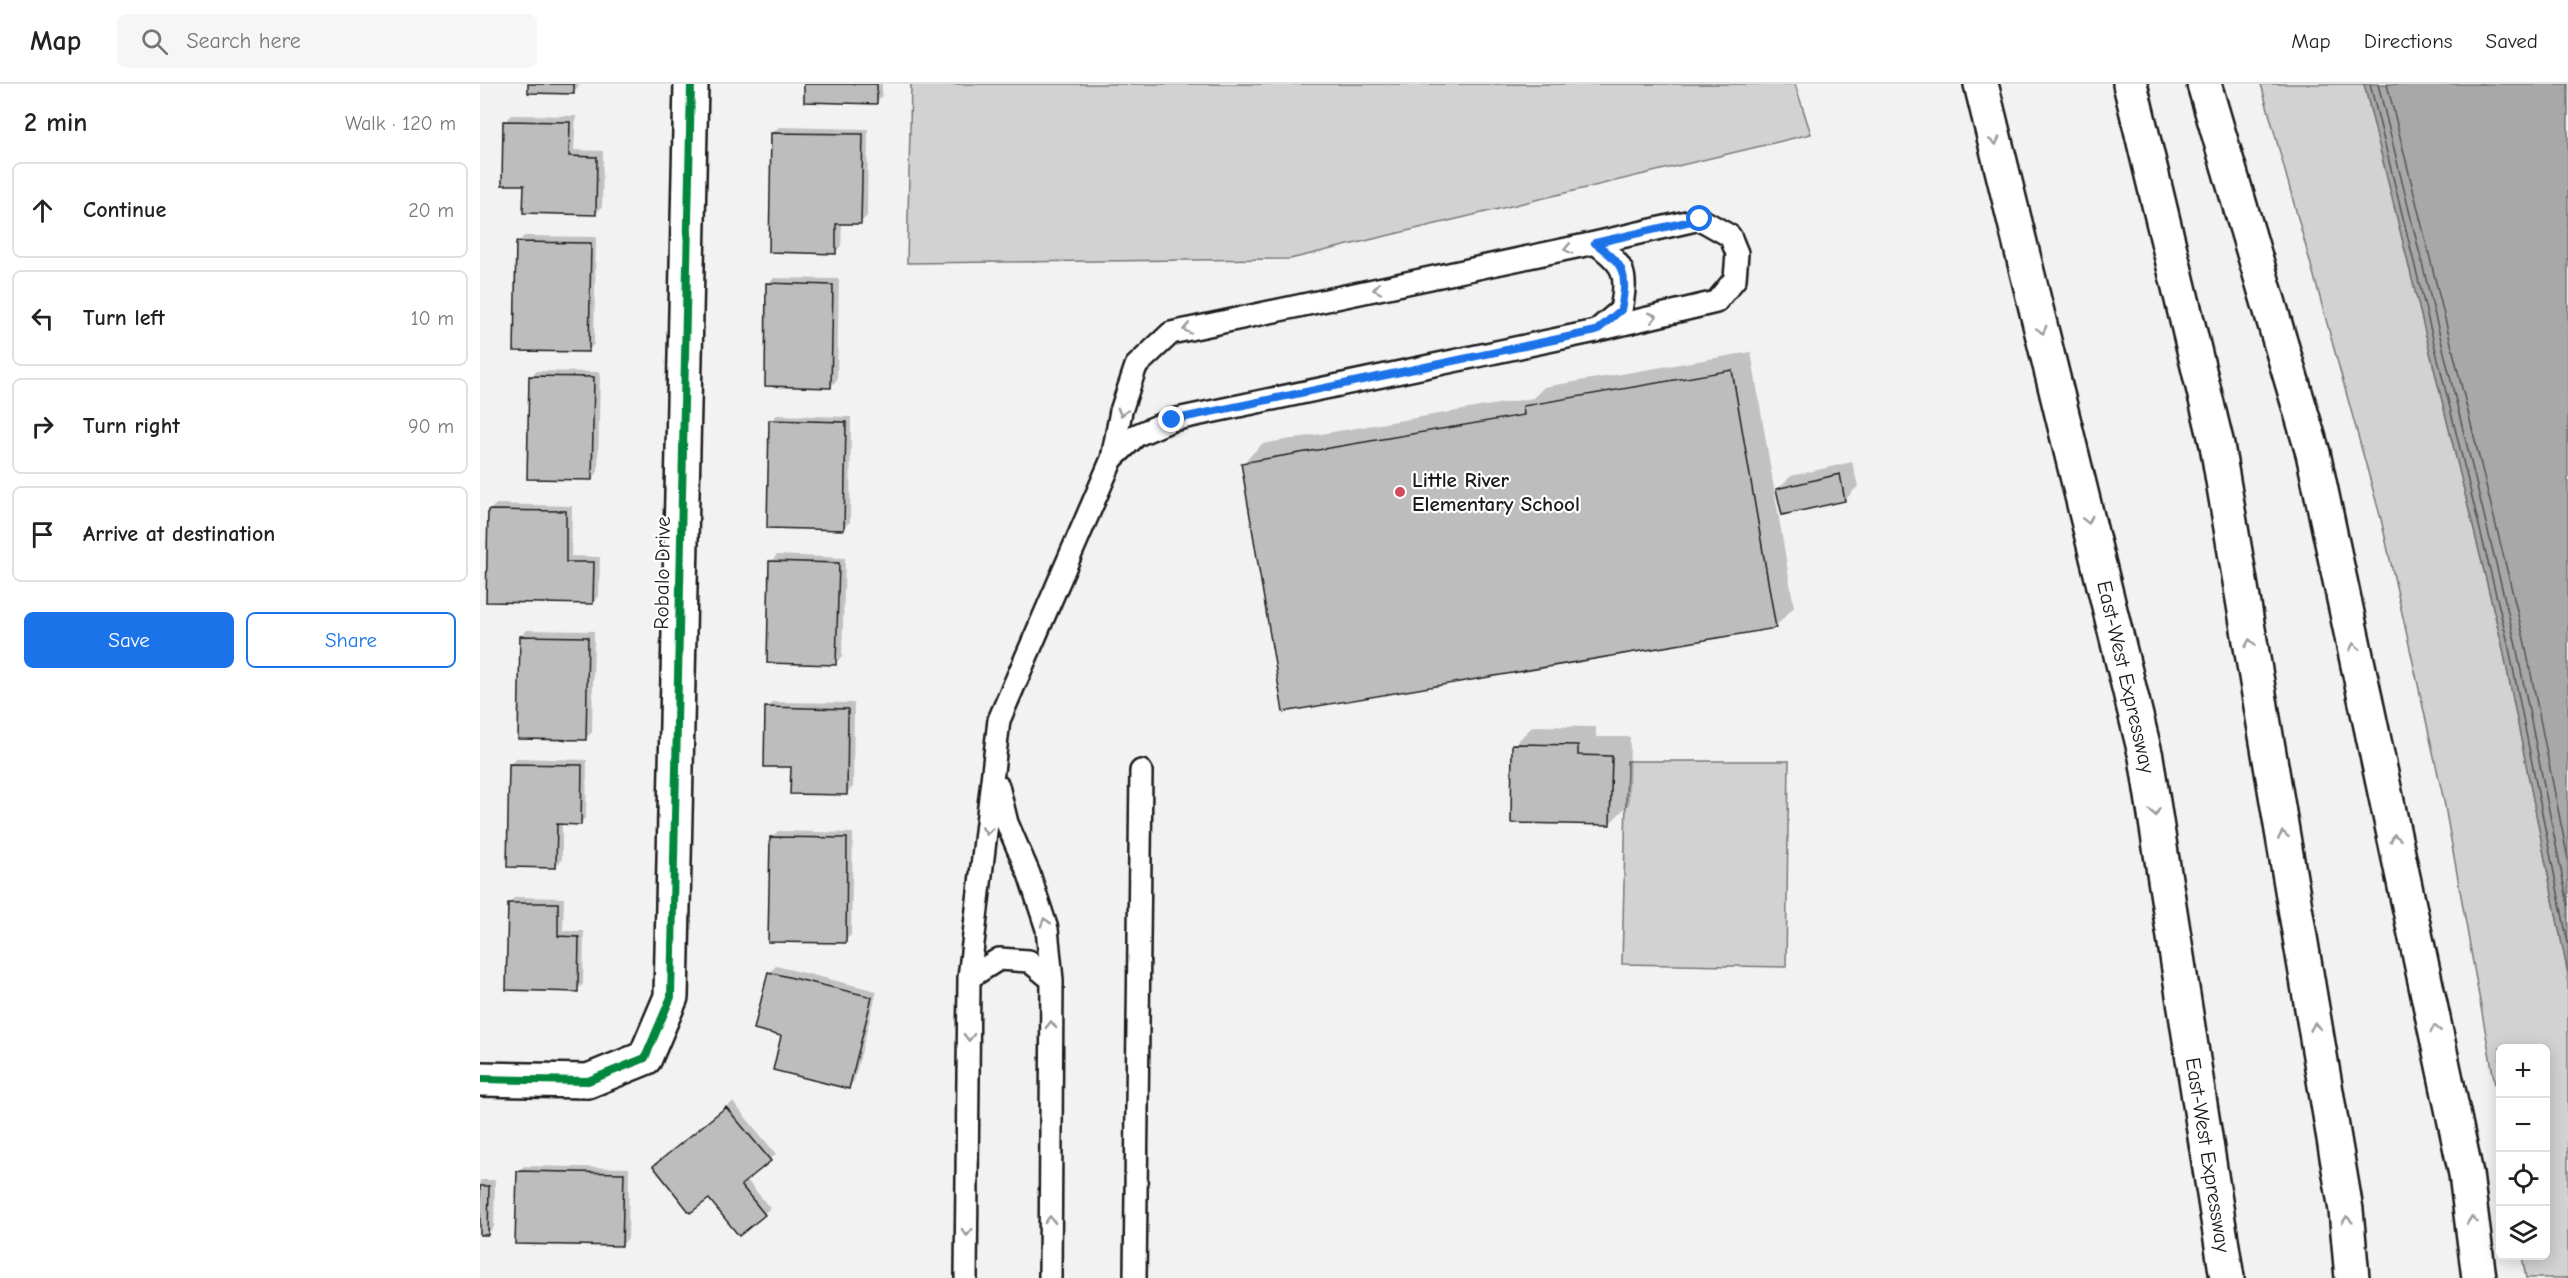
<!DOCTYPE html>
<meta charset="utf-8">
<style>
:root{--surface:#fff;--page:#f6f6f6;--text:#222;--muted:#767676;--line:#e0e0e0;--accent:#1a73e8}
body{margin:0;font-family:"Comic Neue",sans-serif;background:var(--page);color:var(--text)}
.controls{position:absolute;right:18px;bottom:18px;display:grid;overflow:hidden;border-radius:9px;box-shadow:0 3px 15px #0003}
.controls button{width:54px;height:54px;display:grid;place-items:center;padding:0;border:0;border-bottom:2px solid var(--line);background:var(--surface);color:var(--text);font:30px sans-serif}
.stop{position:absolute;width:18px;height:18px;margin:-14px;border:4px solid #1a73e8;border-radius:50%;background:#fff}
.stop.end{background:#1a73e8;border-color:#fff;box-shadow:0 2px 6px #0008}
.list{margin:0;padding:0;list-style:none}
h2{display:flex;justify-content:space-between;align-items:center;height:78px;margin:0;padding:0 24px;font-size:26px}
h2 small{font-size:20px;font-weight:400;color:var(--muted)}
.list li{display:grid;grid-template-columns:39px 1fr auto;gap:18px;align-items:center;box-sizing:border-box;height:96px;margin:0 12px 12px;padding:0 12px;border:2px solid var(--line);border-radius:9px}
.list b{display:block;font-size:22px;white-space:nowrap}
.list em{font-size:20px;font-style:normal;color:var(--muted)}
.actions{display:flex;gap:12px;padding:18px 24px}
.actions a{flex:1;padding:14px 0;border:2px solid var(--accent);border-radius:9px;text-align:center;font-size:21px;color:var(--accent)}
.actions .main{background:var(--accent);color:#fff}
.icon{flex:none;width:33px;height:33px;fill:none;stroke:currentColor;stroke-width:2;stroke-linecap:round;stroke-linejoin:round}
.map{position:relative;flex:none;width:2088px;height:1194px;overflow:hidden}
header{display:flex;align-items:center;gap:36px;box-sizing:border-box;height:84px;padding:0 30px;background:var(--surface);border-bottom:2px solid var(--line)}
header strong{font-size:28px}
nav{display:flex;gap:33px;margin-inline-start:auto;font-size:21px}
.search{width:420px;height:54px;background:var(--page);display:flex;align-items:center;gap:15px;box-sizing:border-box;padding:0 21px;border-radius:9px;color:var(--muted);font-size:22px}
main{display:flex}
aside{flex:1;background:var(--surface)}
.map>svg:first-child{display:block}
.green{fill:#d2d2d2;stroke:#777;stroke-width:1.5}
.water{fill:#a8a8a8;stroke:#707070;stroke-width:1.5}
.shadow{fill:#0003}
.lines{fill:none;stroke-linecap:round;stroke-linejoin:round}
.shore{stroke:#545454;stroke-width:1.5}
.building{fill:#bdbdbd;stroke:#1c1c1c;stroke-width:1.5}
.lane-casing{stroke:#1c1c1c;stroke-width:26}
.street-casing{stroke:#1c1c1c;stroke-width:38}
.highway-casing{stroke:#1c1c1c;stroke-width:38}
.lane{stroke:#fff;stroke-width:21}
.street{stroke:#fff;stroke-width:33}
.highway{stroke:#fff;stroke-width:33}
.cycleway-casing{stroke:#fff;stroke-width:11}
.cycleway{stroke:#00873e;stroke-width:8}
.oneway{stroke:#999}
.route{stroke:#1a73e8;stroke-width:8}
.poi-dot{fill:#d1495b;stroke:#fff;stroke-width:2}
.labels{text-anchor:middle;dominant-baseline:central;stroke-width:4.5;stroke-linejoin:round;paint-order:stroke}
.poi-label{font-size:21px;font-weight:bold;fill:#1c1c1c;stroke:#fff;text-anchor:start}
.street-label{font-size:21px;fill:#1c1c1c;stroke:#fff}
</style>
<header>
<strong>Map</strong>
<div class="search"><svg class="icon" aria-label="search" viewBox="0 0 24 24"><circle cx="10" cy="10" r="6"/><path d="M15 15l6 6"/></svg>Search here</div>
<nav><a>Map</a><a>Directions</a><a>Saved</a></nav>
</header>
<main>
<aside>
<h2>2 min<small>Walk · 120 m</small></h2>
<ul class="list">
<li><svg class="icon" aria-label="ahead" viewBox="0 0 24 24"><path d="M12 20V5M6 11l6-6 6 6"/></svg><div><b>Continue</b></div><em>20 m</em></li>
<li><svg class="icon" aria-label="left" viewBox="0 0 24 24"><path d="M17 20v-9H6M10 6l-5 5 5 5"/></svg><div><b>Turn left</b></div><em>10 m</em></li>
<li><svg class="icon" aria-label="right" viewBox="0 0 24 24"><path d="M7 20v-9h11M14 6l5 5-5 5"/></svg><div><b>Turn right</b></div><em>90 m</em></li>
<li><svg class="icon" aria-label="arrive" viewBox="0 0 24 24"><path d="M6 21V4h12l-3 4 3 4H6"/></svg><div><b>Arrive at destination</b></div></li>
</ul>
<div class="actions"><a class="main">Save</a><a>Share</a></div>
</aside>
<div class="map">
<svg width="2088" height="1194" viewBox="0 0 2088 1194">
<rect width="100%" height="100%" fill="#f2f2f2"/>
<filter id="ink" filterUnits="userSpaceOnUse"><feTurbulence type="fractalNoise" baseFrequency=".0167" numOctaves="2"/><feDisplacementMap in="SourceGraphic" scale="12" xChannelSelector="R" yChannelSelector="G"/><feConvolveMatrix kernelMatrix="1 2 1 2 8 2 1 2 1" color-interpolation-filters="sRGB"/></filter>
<g filter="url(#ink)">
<path class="green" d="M431,0h884l16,50 -521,125 -383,4z
M1781,0h103l138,560 66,330v304h-42l-4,-22h24v-208h-46v65l-56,-312 -63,-282z
M1147,677h162l-3,206 -164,-3z"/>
<path class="water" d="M1884,0h204v890l-66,-330z"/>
<path class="shadow" d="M49,0h50v2l-6,6z
M325,0h77v12l-6,6z
M31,31l65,1 -2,34 29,1 -1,56 -6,6 -71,-29 -20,-62z
M299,43l89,2 -1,87 -6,6h-19l-1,24 -6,6 -63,-119z
M44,152l72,1 -2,107 -6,7 -70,-108z
M294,194l65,1 -2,101 -6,6 -63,-102z
M1271,268l43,255 -19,20 -532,-164 19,-19 271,-46 11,-11z
M57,287l63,1 -2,100 -6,7 -61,-102z
M297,331l74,2 -1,105 -7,6 -72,-107z
M1372,378l6,24 -13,14 -67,-11 13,-13z
M16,420l76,2 -1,50 29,1 -1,39 -6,7 -104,-92z
M297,471l68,3 -3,99 -7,6 -64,-101z
M47,546l67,1 -2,101 -6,6 -65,-102z
M293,618l81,1 -1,84 -7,6 -54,-27 -25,-58z
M1053,642l63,1v10h34l-1,67 -19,19 -96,-78z
M36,674l71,2 -1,57 -6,6h-18v37l-7,6 -45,-101z
M298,747l75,2 -2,102 -6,6 -74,-103z
M36,813l48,1 -1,33h21l-1,53 -6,6 -68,-87z
M296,882l101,25 -23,90 -6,6 -65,-52 -27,-7 14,-56z
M253,1018l43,52 -30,25 24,29 -6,6 -55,-18 -48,-36z
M44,1082l105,2 -1,70 -6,7 -104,-73z
M0,1096h15l-1,47 -6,6h-8z"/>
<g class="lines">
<path class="shore" d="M1890,0l138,559 60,300
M1898,0l137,557 53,264
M1907,0l137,555 44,220"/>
</g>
<path class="building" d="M48,0h46v10l-46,-1z
M324,0h73v20l-73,-2z
M23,37l67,1 -1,34 28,1 -1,58 -73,-2 1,-28h-22z
M291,49l92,1 -2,90h-25v30l-67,-2z
M36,158l75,1 -2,109 -75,-1z
M286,199l67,2 -2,103 -66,-2z
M1252,286l44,258 -493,84 -42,-249 283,-48 -1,-9z
M49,292l65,1 -2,103 -65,-1z
M289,336l77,2 -2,108 -77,-2z
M1360,390l5,27 -63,14 -6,-26z
M8,426l78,1v51h28l-1,42 -107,-2z
M289,477l70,2 -3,102 -69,-2z
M40,552l68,1 -2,103 -68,-1z
M285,623l83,2 -1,86 -57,-1 1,-27h-27z
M1032,660l66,1v10l34,1 -2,69 -99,-2z
M29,680l73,1 -1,60 -24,-1 -1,44 -49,-1z
M290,753l77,1 -1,105 -78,-1z
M28,819h50v33l21,1 -1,55 -72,-2z
M288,888l104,25 -23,92 -76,-19 8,-34 -27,-7z
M246,1023l45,54 -30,24 24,30 -26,21 -30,-37 -19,14 -37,-47z
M37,1087l107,2 -2,73 -107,-2z
M0,1102h9l-1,49h-8z"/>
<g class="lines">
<defs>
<path id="lane" d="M1115,159l105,-24 30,17 7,17 -2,26 -19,23 -114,27
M518,702l9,37 22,51 18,55 5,51 -2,298
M489,894l30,-19 30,2 23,19
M486,1194l3,-300 30,-258 113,-261 9,-48 15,-45 35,-33 424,-90c30,22 33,30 26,67l-25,21 -424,89 -35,15 -25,24
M655,1194l6,-507"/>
<path id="street" d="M0,995l108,2 57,-23 26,-61 20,-913"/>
<path id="highway" d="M1501,0l165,673 81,521
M1650,0l87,361 129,765 6,68
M1724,0l109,369 153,721 13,104"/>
</defs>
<use href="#lane" class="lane-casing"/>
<use href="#street" class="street-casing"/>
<use href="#highway" class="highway-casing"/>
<use href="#lane" class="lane"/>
<use href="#street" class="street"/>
<use href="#highway" class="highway"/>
<defs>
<path id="cycleway" d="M0,995l108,2 57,-23 26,-61 20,-913"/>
</defs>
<use href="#cycleway" class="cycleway-casing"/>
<use href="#cycleway" class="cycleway"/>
</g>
<defs><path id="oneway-chevron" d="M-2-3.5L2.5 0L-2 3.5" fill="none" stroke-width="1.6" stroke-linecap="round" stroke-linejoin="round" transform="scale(1.5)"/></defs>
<g class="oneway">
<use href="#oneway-chevron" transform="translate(1515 57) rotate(76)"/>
<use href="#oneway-chevron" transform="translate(1088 165) rotate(168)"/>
<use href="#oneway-chevron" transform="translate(897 205) rotate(168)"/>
<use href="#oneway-chevron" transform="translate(1173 233) rotate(-13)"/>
<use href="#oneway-chevron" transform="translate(707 245) rotate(168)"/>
<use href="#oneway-chevron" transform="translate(1562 246) rotate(76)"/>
<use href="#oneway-chevron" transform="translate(642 328) rotate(105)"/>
<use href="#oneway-chevron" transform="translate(1608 436) rotate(76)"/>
<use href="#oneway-chevron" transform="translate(1770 559) rotate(-100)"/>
<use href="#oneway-chevron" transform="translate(1874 563) rotate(-102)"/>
<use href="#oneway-chevron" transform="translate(1675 728) rotate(81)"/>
<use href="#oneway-chevron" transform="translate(507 747) rotate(97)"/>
<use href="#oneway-chevron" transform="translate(1803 751) rotate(-100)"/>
<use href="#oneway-chevron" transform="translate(1915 754) rotate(-102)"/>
<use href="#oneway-chevron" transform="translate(565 838) rotate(-107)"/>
<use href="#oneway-chevron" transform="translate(571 941) rotate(-90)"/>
<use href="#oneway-chevron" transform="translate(1835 943) rotate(-100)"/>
<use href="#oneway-chevron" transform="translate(1955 945) rotate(-102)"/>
<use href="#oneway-chevron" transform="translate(489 953) rotate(91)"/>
<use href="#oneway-chevron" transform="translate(570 1136) rotate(-90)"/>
<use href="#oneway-chevron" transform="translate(1867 1136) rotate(-95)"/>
<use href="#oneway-chevron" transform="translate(1992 1136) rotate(-97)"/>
<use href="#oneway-chevron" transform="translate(487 1148) rotate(91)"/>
</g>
</g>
<g class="lines" filter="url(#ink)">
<path class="route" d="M692,336l424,-89 25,-21c7,-37 4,-45 -26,-67l105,-24"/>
</g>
<circle class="poi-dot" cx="920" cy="408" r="6"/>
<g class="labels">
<g class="poi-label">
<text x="932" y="396">Little River<tspan x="932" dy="24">Elementary School</tspan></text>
</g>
<g class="street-label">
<text transform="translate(182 489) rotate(-89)">Robalo Drive</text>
<text transform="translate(1646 593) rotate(77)">East-West Expressway</text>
<text transform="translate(1728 1071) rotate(81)">East-West Expressway</text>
</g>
</g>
</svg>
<div class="controls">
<button>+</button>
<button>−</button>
<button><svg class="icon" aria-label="locate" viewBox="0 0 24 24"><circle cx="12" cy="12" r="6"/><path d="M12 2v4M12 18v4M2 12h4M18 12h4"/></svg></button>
<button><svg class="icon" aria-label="layers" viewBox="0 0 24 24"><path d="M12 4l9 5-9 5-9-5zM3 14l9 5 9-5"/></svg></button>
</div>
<div class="stop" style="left:1220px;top:135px"></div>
<div class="stop end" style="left:692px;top:336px"></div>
</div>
</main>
